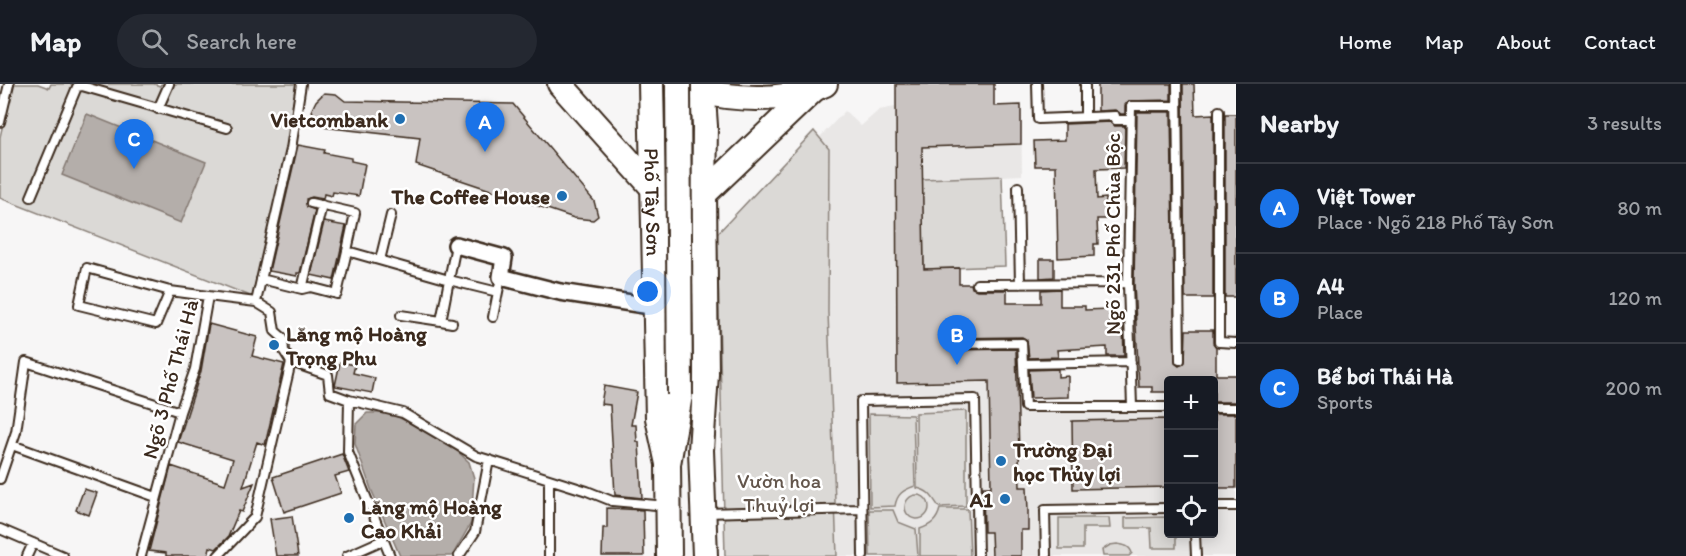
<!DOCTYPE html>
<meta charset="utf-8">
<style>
:root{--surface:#171b24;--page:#242831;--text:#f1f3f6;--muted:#9ea1a6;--line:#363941;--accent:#1a73e8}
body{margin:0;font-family:Itim,sans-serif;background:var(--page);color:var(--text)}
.controls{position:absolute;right:18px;bottom:18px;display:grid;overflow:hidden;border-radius:6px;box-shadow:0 3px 15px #0003}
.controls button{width:54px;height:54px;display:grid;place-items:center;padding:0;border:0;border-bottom:2px solid var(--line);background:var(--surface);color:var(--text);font:30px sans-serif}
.you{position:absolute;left:648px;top:208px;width:21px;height:21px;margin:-15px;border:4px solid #fff;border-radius:50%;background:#1a73e8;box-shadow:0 0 0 9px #1a73e833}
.badge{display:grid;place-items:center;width:39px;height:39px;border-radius:50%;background:var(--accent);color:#fff;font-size:20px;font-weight:700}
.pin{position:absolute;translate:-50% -50px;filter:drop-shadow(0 2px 3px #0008)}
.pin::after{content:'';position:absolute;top:32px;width:21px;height:18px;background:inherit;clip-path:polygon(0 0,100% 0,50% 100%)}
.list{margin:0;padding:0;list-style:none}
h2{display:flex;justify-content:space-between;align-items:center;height:78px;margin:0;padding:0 24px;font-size:26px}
h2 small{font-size:20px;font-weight:400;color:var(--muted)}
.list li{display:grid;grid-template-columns:39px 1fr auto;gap:18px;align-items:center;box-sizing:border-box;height:90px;padding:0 24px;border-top:2px solid var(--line)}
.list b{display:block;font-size:22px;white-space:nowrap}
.list p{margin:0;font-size:20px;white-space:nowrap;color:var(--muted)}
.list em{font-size:20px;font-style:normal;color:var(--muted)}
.icon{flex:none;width:33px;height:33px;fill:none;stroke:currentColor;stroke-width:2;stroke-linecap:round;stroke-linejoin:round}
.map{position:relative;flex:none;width:1236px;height:472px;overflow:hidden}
header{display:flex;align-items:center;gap:36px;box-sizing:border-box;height:84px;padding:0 30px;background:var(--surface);border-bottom:2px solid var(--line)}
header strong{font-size:28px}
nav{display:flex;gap:33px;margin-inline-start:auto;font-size:21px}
.search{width:420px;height:54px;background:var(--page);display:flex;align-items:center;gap:15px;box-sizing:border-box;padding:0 21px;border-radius:33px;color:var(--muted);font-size:22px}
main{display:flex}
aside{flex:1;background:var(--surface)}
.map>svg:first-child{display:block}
.built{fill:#e9e7e6}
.green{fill:#dbd9d6;stroke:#8b827a;stroke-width:1.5}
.water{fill:#b4aeaa;stroke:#847972;stroke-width:1.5}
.building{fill:#c9c3c1;stroke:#3b2a1e;stroke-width:1.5}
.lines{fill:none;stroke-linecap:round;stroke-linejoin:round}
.lane-casing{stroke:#3b2a1e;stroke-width:12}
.street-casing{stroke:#3b2a1e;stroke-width:20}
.primary-casing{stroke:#3b2a1e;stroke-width:28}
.lane{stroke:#fff;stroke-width:8}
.street{stroke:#fff;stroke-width:15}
.primary{stroke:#fff;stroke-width:24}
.primary-bridge-casing{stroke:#3b2a1e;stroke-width:28;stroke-linecap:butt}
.primary-bridge{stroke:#fff;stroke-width:24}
.poi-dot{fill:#1f6fb2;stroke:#fff;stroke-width:2}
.labels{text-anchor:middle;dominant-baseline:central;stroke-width:5;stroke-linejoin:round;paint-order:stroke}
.poi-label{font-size:21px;font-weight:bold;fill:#3b2a1e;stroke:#fff;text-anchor:end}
.street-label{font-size:21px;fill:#3b2a1e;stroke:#fff}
.park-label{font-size:21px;fill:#63564c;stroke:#fff}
</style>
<header>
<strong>Map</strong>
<div class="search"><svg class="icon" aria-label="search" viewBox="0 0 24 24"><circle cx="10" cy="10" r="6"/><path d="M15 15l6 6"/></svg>Search here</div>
<nav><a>Home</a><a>Map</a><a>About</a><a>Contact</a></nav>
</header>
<main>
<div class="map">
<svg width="1236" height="472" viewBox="0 0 1236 472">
<rect width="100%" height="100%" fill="#f7f6f6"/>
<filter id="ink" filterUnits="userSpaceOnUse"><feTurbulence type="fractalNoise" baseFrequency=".0167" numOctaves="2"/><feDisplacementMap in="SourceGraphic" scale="12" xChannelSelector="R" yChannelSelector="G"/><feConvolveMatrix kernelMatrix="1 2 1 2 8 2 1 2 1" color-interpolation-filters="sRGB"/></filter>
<g filter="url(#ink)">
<path class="built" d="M896,0h98l1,22 26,-1 1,70 -20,1 3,90 -46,2v29l-36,52 95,-2 1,65 149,-1v123h46v-124h22v146h-399l-9,-244 1,-163 -10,-11 26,-27 16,15 18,-16 16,-3z"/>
<path class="green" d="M12,0h26l11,4 2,-4h103l6,2 1,-2h136l-8,65 -36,148 -253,-99v-61z
M814,47l15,18 -1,163 9,244h-112l-8,-322z
M1002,92l3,90 -81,3 -2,-90z
M966,327v95l-27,1c-7,-10 -9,-16 -22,-19l-1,-75z
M869,330l44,1 2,71c-12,4 -18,8 -20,20l-25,1z
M905 423a12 12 0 1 1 24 0a12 12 0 1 1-24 0Z
M940,425h28l2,47h-50v-27c11,-4 17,-8 20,-20z
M869,426h24l5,12 18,7 2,27h-48z
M1168,433v17h8v14h-24l-1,-20h-26v-10z
M1059,434h50l1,10h-27v21h-24z
M1117,460c7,1 13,2 15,9l-3,3h-26l-1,-6 8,-5z"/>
<path class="water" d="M87,30l119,48 -25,61 -119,-48z
M367,329h22l28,13 39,24 13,12 5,16 -3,45 -19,33h-52l-29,-67 -16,-45 1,-20z"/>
<path class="building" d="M896,0h98v22l27,-1v39l-99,3 2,122 35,-1v16h12l1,4 5,2h30v13h34v-13l19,-1v17h25v4l24,-1 1,15h13l1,32h-17v-9l-50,3 1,7 -29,1 -2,-18 -5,-3 -71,1 -5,4v6l5,2 65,-1 4,138h7l1,24v19h-7v26h-29l-1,-24h-7l-1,-45h8l-2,-106 -92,2z
M1098,0h73v16l-42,1 -4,4v9h-4l-6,-4 -17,1z
M1183,0h11l1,31 18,-1v184h-28z
M324,9l12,1 9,7 168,3 81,97 4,15 -5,4 -19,-2 -158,-53 4,-27 -98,-11 -8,-7 -2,-11 4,-8z
M1137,28h34l4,251 4,3 6,-4 1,-32h27v13l3,4v28h20v27h-22v-21h-46v11h-16v-5h-13l-5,-104z
M1225,30h11v183h-11z
M1110,38l4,4h11l-1,42 -28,1 1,30 9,-1v21h-9l1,25h-4v12l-36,2 -2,-92h-21l-1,-25 31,-1v-16z
M298,61l27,5 -1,3 27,5v3l14,3 -6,32 -26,-4 -1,4 -8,-2 -1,5 -11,-2 -6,2 1,8 8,3 -15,63h-3v3l-28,-5z
M324,138l22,4 -12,54 -23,-5z
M1040,175h14v18l-14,1z
M209,240l48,13 -5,19 32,8 -19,81 -8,-3 -14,45 11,-4 -12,29 -3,-1 -11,26 -12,12 -6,-2 -2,9h-42v-3l-17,-2 22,-85 54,18 8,-25 -55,-17 23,-71z
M340,278l15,3 -2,8 22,5 -3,15 -37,-7z
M1058,285v8l10,-1v21l-37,1 -2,-28z
M604,302l33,6 -6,33h5l1,17h2l3,56 -27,-3 -5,-90 -9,-1z
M1214,330h22v74h-22z
M1168,335v68l-95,2 -1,-68z
M342,370l7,18 -14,4 6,17 -57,19 -11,-35z
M84,405l13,4 -8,22 -13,-5z
M607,424l36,2 1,46h-42l1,-28h4z
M292,432l6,40h-22l-6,-37z"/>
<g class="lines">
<defs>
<path id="lane" d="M1037,0l1,35 77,-3v4h15
M1177,0l3,276
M158,25l11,-25
M1219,27v231l17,1
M1085,33v-33
M0,38l9,-38
M1018,103l2,97
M31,113l46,-110 5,-1 145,42
M311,119l44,10 -8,38
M380,176l11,-45
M261,195l41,10 8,-2 27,7 10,-43 102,29 7,-35
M977,200l151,-1
M302,205l20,-84
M170,207l-14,33 -77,-19 8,-37 83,23 38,5
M256,218l16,10 3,19 8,7 1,13 7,11 37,13 2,18 19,7 54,13 73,43 13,4 98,31 25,10 55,5
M401,231l40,6
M493,233l8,-40
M452,239l-11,-2 8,-41 49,12
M951,260l71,-1 3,64h143
M1023,280l108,-2
M349,316l-1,52 42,104
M1132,323l-4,-124 3,-177h46
M1214,324h22
M12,361l144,52
M0,395l16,-47 10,-70 154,50
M549,395v77
M1214,422h22
M705,429l156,-4
M0,445l63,27
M1195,450l1,22
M27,472l6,-13
M141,472l39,-144 15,-43 13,-73 48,6 35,-153 10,-65
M218,472l37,-39 36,-155
M347,472l36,-16
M459,472l16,-24 14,-72
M863,472l-2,-155 114,-2 3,157
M1046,472l-1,-46 123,-2"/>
<path id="street" d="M456,161l48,13 -3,19 59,15 97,15"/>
<g id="primary">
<path d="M560,0l94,105"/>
<path id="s1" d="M651,0l7,334 10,46"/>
<path d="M702,0l3,42 -1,68 2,180 -5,76 4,106"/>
<path d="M690,5c44,11 92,15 135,-5"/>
<path d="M704,110l109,-104"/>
<path d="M669,472l-1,-92 12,-69"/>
</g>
</defs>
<use href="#lane" class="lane-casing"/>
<use href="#street" class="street-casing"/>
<use href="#primary" class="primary-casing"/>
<use href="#lane" class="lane"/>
<use href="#street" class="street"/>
<use href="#primary" class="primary"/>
<defs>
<path id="primary-bridge" d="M678,0l2,311"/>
</defs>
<use href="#primary-bridge" class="primary-bridge-casing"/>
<use href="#primary-bridge" class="primary-bridge"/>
</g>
</g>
<g class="poi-dot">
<circle cx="400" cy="35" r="6"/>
<circle cx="562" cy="112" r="6"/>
<circle cx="274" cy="261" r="6"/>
<circle cx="1001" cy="377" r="6"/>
<circle cx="1005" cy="415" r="6"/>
<circle cx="349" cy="434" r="6"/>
</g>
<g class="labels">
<g class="poi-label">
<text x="388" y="35">Vietcombank</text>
<text x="550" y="112">The Coffee House</text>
<text x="286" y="249" text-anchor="start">Lăng mộ Hoàng<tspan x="286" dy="24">Trọng Phu</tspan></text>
<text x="1013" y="365" text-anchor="start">Trường Đại<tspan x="1013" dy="24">học Thủy lợi</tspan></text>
<text x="993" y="415">A1</text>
<text x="361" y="422" text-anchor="start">Lăng mộ Hoàng<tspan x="361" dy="24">Cao Khải</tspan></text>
</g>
<g class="street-label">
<text stroke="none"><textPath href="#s1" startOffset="118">Phố Tây Sơn</textPath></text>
<text transform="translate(1112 150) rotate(-90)">Ngõ 231 Phố Chùa Bộc</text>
<text transform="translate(170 295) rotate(-75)">Ngõ 3 Phố Thái Hà</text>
</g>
<g class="park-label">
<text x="779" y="396">Vườn hoa<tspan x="779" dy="24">Thuỷ lợi</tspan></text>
</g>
</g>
</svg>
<div class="controls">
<button>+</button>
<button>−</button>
<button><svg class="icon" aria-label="locate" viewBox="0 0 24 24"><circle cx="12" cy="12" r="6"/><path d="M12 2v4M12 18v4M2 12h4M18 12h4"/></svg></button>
</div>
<div class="you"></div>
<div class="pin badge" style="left:485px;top:68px">A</div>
<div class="pin badge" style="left:957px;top:281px">B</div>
<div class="pin badge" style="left:134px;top:85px">C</div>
</div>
<aside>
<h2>Nearby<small>3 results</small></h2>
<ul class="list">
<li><span class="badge">A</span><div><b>Việt Tower</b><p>Place · Ngõ 218 Phố Tây Sơn</p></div><em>80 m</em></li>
<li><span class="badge">B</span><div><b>A4</b><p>Place</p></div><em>120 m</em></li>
<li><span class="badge">C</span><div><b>Bể bơi Thái Hà</b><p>Sports</p></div><em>200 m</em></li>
</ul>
</aside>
</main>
